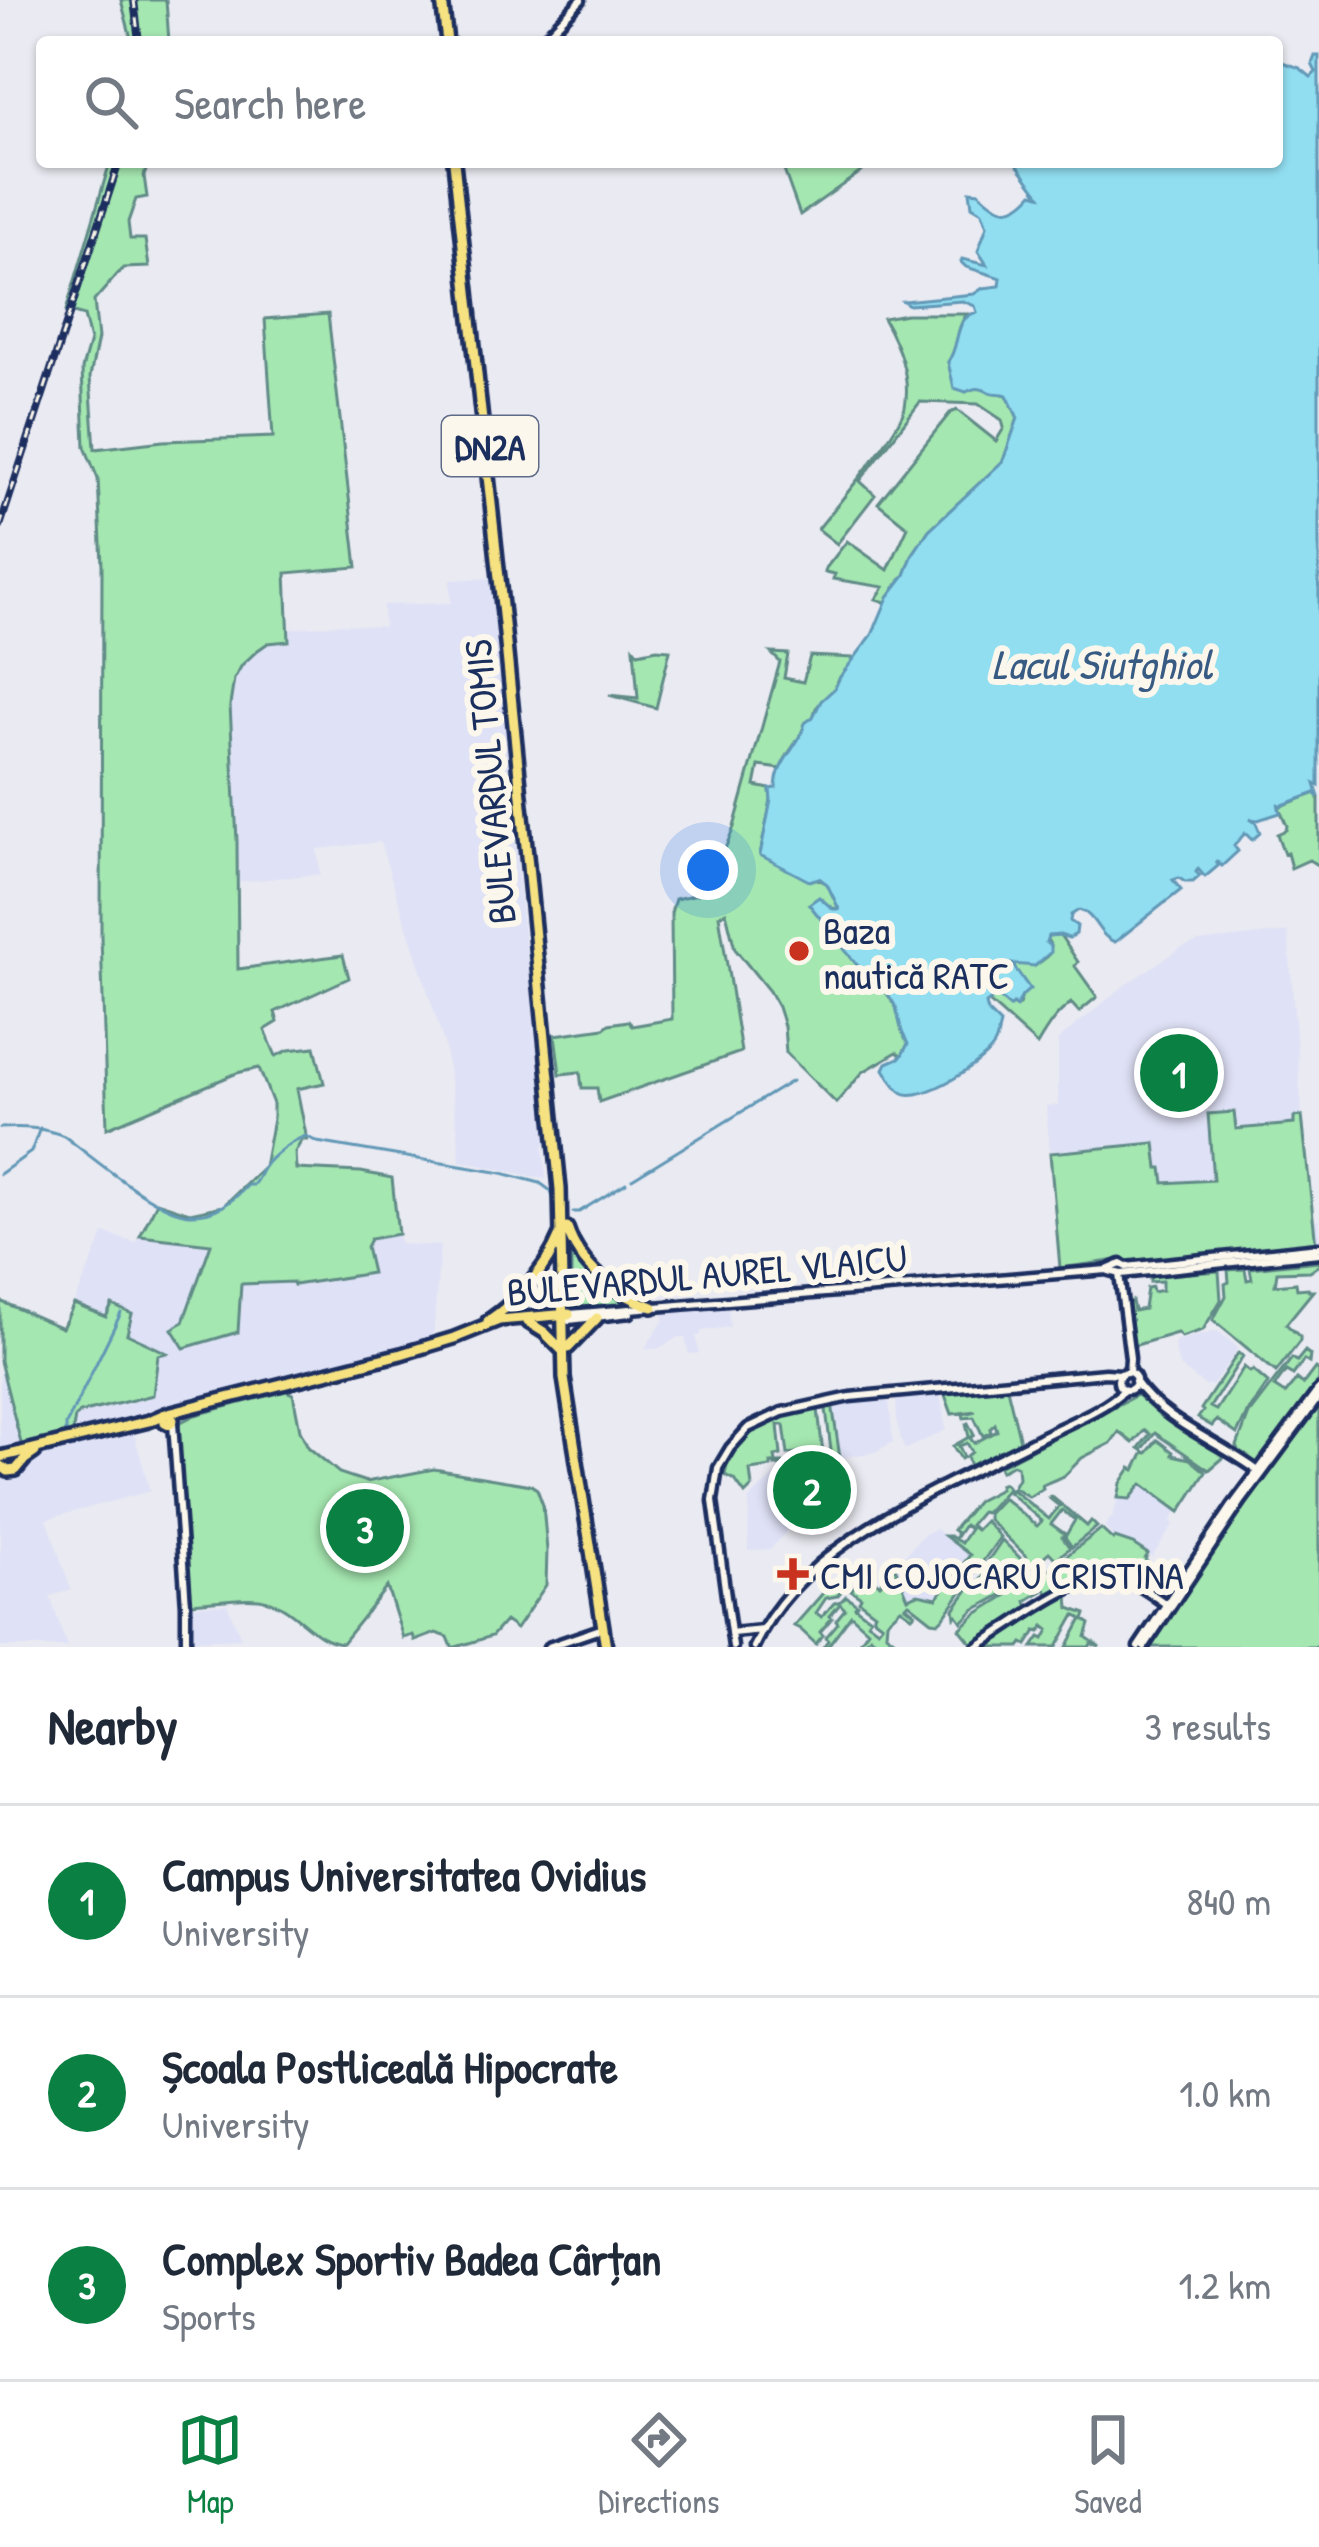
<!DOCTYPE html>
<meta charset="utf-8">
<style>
:root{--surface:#fff;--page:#f2f2f3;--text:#1f2937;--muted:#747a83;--line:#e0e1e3;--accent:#0b8043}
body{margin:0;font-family:"Patrick Hand",sans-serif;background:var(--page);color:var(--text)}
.you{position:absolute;left:708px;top:870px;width:42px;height:42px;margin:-30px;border:9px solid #fff;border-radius:50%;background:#1a73e8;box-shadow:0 0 0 18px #1a73e833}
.badge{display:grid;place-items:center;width:78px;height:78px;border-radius:50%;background:var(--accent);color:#fff;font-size:39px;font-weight:700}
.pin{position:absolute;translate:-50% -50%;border:6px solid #fff;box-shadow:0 3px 12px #0006}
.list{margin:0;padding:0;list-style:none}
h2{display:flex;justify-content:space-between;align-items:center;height:156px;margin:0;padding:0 48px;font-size:51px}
h2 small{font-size:39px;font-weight:400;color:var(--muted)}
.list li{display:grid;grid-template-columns:78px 1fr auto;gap:36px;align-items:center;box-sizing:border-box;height:192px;padding:0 48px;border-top:3px solid var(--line)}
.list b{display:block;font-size:45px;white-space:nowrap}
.list p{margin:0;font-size:39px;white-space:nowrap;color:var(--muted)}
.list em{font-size:39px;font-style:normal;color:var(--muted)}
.icon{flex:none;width:66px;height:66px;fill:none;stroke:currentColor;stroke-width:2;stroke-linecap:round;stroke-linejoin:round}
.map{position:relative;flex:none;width:1319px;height:1647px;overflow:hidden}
.search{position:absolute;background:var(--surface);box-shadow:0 3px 9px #0004;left:36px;right:36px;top:36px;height:132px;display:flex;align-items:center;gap:30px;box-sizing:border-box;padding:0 42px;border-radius:12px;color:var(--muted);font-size:45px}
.sheet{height:732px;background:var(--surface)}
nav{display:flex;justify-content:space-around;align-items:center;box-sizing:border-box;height:168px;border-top:3px solid var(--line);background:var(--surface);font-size:33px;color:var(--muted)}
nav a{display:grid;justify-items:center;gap:6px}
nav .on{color:var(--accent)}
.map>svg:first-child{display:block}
.built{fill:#dfe1f6}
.green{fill:#a5e7b0;stroke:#608b87;stroke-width:3}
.water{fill:#91def1;stroke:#6298b6;stroke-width:3}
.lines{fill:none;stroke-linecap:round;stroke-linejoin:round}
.stream{stroke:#6298b6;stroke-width:3}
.tertiary-casing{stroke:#1b2f5e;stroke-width:15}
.secondary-casing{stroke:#1b2f5e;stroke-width:15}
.primary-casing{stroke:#1b2f5e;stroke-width:18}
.tertiary{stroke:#fbf7ec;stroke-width:6}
.secondary{stroke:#fbf7ec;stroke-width:6}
.primary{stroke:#f7e281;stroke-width:9}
.rail-casing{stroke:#1b2f5e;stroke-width:8}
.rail{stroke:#fbf7ec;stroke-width:3;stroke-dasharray:9;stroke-linecap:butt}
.poi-dot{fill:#c8321e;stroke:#fbf7ec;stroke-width:4.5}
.labels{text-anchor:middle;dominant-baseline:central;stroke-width:12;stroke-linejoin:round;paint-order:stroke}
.shield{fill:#fbf7ec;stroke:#5e6b89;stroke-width:3}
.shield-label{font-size:36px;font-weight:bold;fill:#1b2f5e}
.street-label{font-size:39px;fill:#1b2f5e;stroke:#fbf7ec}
.poi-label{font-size:39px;fill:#1b2f5e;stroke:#fbf7ec;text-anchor:start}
.water-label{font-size:42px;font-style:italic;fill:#385b83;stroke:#fbf7ec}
</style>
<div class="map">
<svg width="1319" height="1647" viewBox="0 0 1319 1647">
<rect width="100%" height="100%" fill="#eaeaf2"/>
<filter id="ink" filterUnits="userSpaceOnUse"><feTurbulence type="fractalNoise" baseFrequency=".00833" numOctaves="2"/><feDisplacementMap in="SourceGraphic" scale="24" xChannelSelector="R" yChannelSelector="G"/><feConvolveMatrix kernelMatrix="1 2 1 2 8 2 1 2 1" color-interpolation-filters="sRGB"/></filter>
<g filter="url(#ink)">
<path class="built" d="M494,578l29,349 30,216 -10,2 3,34 -86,-18 -2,-29 -14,-90 -64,-200 -63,7 3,25 -84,8 1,-41 -7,-136 4,-26 8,-14 15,-15 11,-7 21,-2v-12l49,-5 46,3 -1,-22 68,-2 -1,-23z
M1288,932l14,184 11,103 6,1v32l-3,-6 -186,17 -12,-3 -58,8 -14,-162 12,-1v-65l67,-55 56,-37 17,-6z
M104,1233l32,10 4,-7 72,7 -30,79 58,-38 54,-2 78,-10 -6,-25 4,-9 28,-4 2,10 40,2 -7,93 -33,11 -313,81 -15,-4 3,-10 5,-4 73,-18 5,-40 7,-3 -38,-18 5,-20 -25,3 -33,-13z
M728,1306l2,21 -29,4v4l-5,1 3,17 -10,1 -4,-17h-6l-22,12 -12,-1 19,-28 -1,-7z
M1218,1331l21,17 -27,38 -4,-2 -2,2 -27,-20 -5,-22 3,-4z
M0,1361l26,99 108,-26 16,57 -103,28 24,71 -21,6 17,51h-67z
M940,1394l6,36 -40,19 -3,-2 -6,-26 -1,-24z
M882,1398l1,4h6l4,40 -18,10 -35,6 -8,-55z
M812,1466l15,25 -20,13 -12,-17 -9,5 14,25 -30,32 -22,2 1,-51 25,-25 19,-3v-4z
M1141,1483l37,27 -7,11 3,3 -22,33 -19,-13 -18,-6 -11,-11 9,-11 5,-18 12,1z
M935,1529l36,25 -34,44 -19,-4 -10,5 -13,-32 28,-32z
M227,1604l14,34 -51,2v-34z"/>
<path class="green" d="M121,0h45l3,42h-37z
M110,162h39l-5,14 3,21 -11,2 -8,23 2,17h15l4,28 -26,1 -29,33 4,37 -8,39 5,72 68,-8 110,-4 -8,-118 63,-5 29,253 -71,6 3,68 -21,2 -10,7 -16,15 -8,14 -4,26 7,136 1,128 105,-14 6,23 -74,34 3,10 -13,8 11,26 13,-6 26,-3 9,36 -27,6 10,51h-5l-7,12 1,17 65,3 31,6 6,56 -28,5 -4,8 6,26 -78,12 -1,-3 -52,2 -3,48 -54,16 -12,-19 11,-7 28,-78 -71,-8 17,-34 33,11 33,-7 41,-39 9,-48v-15l-14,-36 -22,5 -130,55 -6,-192 1,-371 -4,-86 -13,-32 -3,-78 8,-28 -6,-25 -18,-5z
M781,162h94l-75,53z
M906,314h61c-12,15 -8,33 -19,48l4,15 14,15 11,-5 30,8 11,23 -15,43 -74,69 -16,24 -8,21 -17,22v6l-12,-4 8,-12 -51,-8 2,-5 -10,-2 1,-4 21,-27 41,29 20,-43 -30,-24 72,-90 7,-3 39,31 8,-13 -2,-8 -24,-16 -58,-2 -60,79 15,14 -38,49 -19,-15c19,-24 82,-98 87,-122 6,-32 -7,-62 -22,-89z
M634,648l4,5 19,-4 13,1 -14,58 -47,-13 29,3z
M771,653l17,1 -4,24 19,4 7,-26 45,2 -18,23 -2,7 -19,20 -3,10 -8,5c-3,17 -19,28 -24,46l-22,-3 -4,20 15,3 1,11 -11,55 67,28 12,26 -29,-4 47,60 27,24 12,18 6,25 6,12 -6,12 -5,-4 -34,20 -27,31 -50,-50 -2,-27 -6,-19 -9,-16 -34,-42 -9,-37 -7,3 22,137 -142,50 -2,-14h-15l-2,-16 -20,2 -5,-39 49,-7 5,-4 20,-3 3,5 40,-7 -1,-106 4,-14 32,-7 27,-65 46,-165z
M1316,793l3,4v69l-10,-6 -18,8 -4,-15 -3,1 -7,-20 9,-4 1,-4 -10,-23 4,3z
M1050,935h10l18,27 -3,4 22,31 -18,15 -8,-9c-16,12 -24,25 -34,42l-49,-44 9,-5 13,10 9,-1 3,-9 -11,-32 3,-2 21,4 13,-10 3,-10 -5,-8z
M1234,1112l2,17 58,-5v-7l8,-1 14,129 -90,11 -96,7 -12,-3 -58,8 -10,-115 105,-10 3,25h4l2,15 49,-3 -5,-66z
M571,1251l28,32 34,23 -62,4z
M1319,1261v4l-9,6 -33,1 -2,13 21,-2 1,6 11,-1 1,3h4l-27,33 14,13v4l-24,31 -63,-52 13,-24 -1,-12 4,-2 -1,-12 17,-1 2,11 5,-1 -2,-11z
M1219,1271l2,29 -18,30 -22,7 -4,-4 -44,13 -6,-42 5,-3 2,10 10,-2 3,-21 5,-1 1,5 9,-2v-9l-12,1v-6z
M0,1301l62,27 12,-24 32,13 6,-12 20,9 -5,20 40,19 -9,2 -5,40 -73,18 -5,4 -3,19 -50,11 -22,-86z
M1305,1351l5,4 -1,8 -5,-3 -11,15 -7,-4 -12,16 11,7 12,-15 6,5 12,-16 4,3v9l-62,84 -18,-13 -2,-5 12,-32 43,-56 5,3z
M1238,1353l5,3 -33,51 6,3 28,-43 6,5 3,-2 15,13 -22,32 -9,19 -20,-14 -5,6 -14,-8 5,-7 -2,-2z
M1007,1388l13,53 -50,26 -3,-11 5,-4 -5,-9 -8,3 5,11 -3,2 -8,-13 16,-9 -3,-13 2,-1 6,12 -4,3 4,5 23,-12 -2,-7 -5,5 1,3 -8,4 -9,-19 -10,1 -1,-4 13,-3 -24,3 -8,-22z
M286,1391l7,3 7,36 8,17 31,26 27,9 68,-13 97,16 6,4 6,16 4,45 -1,35 -30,44 -11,-8 -13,15 -36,11h-4l-4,-10 -12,-4 -21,8 -2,-6 -10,3 -16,-51 -45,56c-29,-2 -45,-34 -74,-42 -19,-6 -55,1 -77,2l-14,-179 18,-9z
M1137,1395l37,30 54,29 -19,16 -54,-37 -13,17 -3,-2 11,-14 -5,-4 -12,13 -14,-11 -8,11 -29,15 -18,18 -22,9 1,3 -14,9 -16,-10 5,-9 -1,-12 -4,-2 -12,7 -2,-5z
M832,1403l8,55 -8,1 -6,-50h-8l5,45 -24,5 -1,-6 -10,1 -4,-29h-6l3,30 -6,1 1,7h16l-17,3 -1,-3h-3v4l-21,3 2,17 -7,7 -10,-14 -10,-5c5,-48 68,-63 107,-72z
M1319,1403v244h-170l114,-168z
M1157,1440l16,12 -1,3 18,4 16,13 -26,40 -38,-28 -12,15 -12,-1 3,-15 10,-15 4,2 9,-18 3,1z
M1004,1483l4,5 -23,25 -4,-1 -11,13 6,5 9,-9 15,16 -57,81 -4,4 -7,-1 -23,-18 -3,3 9,7 -3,3 -11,-8 -14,13 -1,12 18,14h-34l5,-7 -5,-4 -9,11h-5l12,-17 -17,-15 -24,32h-4l5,-7 -2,-3 12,-14 -2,-3 9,-11 -5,-5 -10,12 2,2 -12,14 3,3 -7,9 -16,-15 -6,-3 29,-33 24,-13 1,4 -11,12 -11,2 -10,15 6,4 12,-14 7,-2 5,-5 11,8 -2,3 15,11 -2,4 10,7 4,-5 -9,-7 2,-4 -16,-12 2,-4 -10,-7 14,-14 15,8 15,-17 13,31 10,-4 19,4 33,-43 -25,-19h5l11,7 9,-14 -6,-4 -8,12v-5l-3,-2 24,-29 23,-12 -1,-4z
M1011,1489l38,30 10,-13 -10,-8 2,-2 36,30 4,-5 6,6 -25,20 -7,-10 10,-17 -13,-10 -11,14 14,10 -3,3 8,11 -14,11 -7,-7 -18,16 -6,-9 1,-3 -38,-37v-5l15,-16 34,28 5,-5 -34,-29z
M1101,1529l12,11 2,-2 18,6 15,10 -3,5 2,3 -11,17c-33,-15 -58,-2 -87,16l-11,-17z
M1002,1540l18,18 22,33 -16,10 2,8 -55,36 -13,-16 15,-14 32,-20v-3l-33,18 -12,12 -5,-7 -2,2 -1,-8 21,-29 4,2 8,-13 -2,-4z
M1068,1595l1,13 17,6 -2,6 6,4 -4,13 14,10 -9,-3 -2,3h-22l15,-28 -7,-4 -18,32h-24l7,-10 4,2 5,-9 -5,-4 -4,6 -4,-1 -9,14 -4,-2 -3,4h-34z"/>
<path class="water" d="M1315,56h4v730l-4,-2 4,13 -4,-4 -35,13 -2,-3 2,10 -22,7 -8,-1 6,4 4,10 -8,7 -7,-7 -11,13 4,5 -16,15 -6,-5 2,5 -13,11 -7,-8 -2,3 4,4 -7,6h-8l-6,-4 -6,2 8,10 -66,52c-17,-5 -19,-28 -36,-32l-8,5 -1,6 7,5 -1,8 -7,4 -9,-3 -12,1 -2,6 5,4v6l-16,14 -23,-2 18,25 -8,7 -6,11 -3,-3 -3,3 -13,-11 -11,8 2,8 12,12c-2,7 -2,14 -5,20 -8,18 -73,59 -92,49 -9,-5 -14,-16 -19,-24l3,-6 14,-6 7,-13 -6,-12 -6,-25 -11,-18 -28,-24 -48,-61 10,-7 14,12h6l-12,-25 -8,-6 -10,3 -49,-26 11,-55 -1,-11 6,-1c1,-29 24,-41 29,-65l8,-6 8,-16 14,-13 5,-11 32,-42 16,-38 17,-22 8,-21 16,-24 74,-69 15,-43 -11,-23c-6,-3 -12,0 -18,-3 -10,-4 -12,-5 -23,0l-12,-4 -6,-26c13,-18 5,-44 29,-50l-2,-6 -12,-5 -54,4 -6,-4 71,-7 9,-6 17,-2 1,-8 -35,-11 -5,-5 1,-3 25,6 -9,-14 9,-25 -5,-14 -10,-6 -2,-15 9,1c21,21 33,25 54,1l7,2 -25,-33h262v-102l23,8 11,9 5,-5 -4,-8z"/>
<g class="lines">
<path class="stream" d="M0,1128c23,-1 42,-1 64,8 28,21 94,78 127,78 24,1 41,-12 57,-29h5c5,-5 7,-12 11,-18 8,-12 29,-27 42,-31l11,6 185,31 38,10 11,8 5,17
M0,1174l31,-22 9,-24
M632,1179l160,-98
M573,1212h6l47,-29
M66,1434v-9l55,-112"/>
<defs>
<path id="tertiary" d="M540,42l41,-42
M1119,1274l11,84 -1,14
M1118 1381a9 9 0 1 1 18 0a9 9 0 1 1-18 0Z
M1135,1381c29,42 83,60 123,90
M173,1423l13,182v42
M732,1633l31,-3
M548,1647l55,-19
M733,1647l-20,-146 5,-33 12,-20 18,-20 34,-16 68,-15 255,-24 16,1
M754,1647c48,-107 192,-160 289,-211 27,-14 59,-25 81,-46
M977,1647c32,-20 103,-75 138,-70 19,3 36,17 51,27"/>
<path id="secondary" d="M1109,1271l12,3 198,-21
M569,1314l538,-44 14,-6 5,3 193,-20
M569,1320l61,-7
M1138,1647l94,-141 87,-117
M1144,1647l97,-145 78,-105"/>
<path id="primary" d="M442,0l5,42
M454,162l50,462 56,565 4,189 42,269
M567,1228c13,39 48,66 86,79
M488,1321c32,-22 58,-52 73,-88
M528,1322l16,10 19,19
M568,1348l29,-30
M165,1422l4,2 4,-4
M0,1457l149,-36 19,-8 233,-59 53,-16 45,-18 70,-6
M0,1465l8,6 8,-1 9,-11 10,-7"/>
</defs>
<use href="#tertiary" class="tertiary-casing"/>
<use href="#secondary" class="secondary-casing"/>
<use href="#primary" class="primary-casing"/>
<use href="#tertiary" class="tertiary"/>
<use href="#secondary" class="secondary"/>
<use href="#primary" class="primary"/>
<defs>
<path id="rail" d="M134,0l5,42
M0,526l119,-364"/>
</defs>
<use href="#rail" class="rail-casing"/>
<use href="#rail" class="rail"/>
</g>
</g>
<g class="poi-dot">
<circle cx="799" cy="951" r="12"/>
<path d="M787 1556h12v12h12v12h-12v12h-12v-12h-12v-12h12z"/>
</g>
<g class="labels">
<rect class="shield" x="442" y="416" width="96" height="60" rx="9"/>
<g class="shield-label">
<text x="490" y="446">DN2A</text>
</g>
<g class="street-label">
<text transform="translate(489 782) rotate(-95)">BULEVARDUL TOMIS</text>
<text transform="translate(707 1274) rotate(-5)">BULEVARDUL AUREL VLAICU</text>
</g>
<g class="poi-label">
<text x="823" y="929">Baza<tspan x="823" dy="45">nautică RATC</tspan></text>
<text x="820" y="1574">CMI COJOCARU CRISTINA</text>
</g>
<g class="water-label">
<text x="1102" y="663">Lacul Siutghiol</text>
</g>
</g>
</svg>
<div class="you"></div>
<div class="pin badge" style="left:1179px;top:1073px">1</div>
<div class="pin badge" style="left:812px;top:1490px">2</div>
<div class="pin badge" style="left:365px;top:1528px">3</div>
<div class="search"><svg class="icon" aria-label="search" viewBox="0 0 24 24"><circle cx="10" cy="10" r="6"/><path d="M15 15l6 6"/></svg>Search here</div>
</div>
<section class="sheet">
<h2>Nearby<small>3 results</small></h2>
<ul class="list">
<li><span class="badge">1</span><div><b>Campus Universitatea Ovidius</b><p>University</p></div><em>840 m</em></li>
<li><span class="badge">2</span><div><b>Școala Postliceală Hipocrate</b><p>University</p></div><em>1.0 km</em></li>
<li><span class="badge">3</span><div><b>Complex Sportiv Badea Cârțan</b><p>Sports</p></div><em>1.2 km</em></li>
</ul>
</section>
<nav>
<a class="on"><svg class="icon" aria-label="map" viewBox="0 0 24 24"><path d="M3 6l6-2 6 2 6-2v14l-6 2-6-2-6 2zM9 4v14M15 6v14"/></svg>Map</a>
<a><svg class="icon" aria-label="directions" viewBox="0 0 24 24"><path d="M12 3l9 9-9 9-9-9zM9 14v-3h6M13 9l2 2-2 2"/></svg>Directions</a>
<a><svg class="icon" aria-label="saved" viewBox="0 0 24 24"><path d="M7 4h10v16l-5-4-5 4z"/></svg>Saved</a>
</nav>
